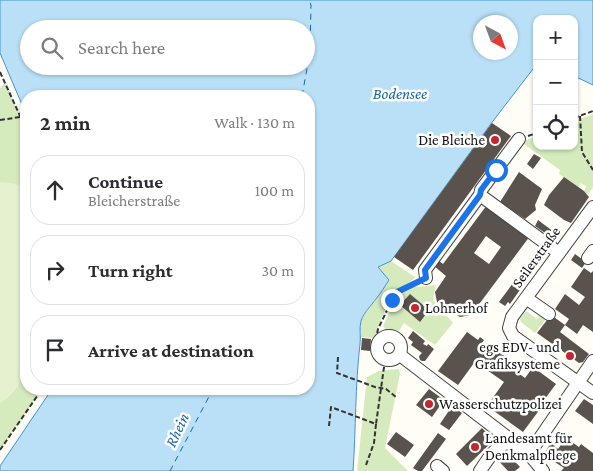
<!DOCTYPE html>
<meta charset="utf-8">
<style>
:root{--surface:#fff;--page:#f2f2f3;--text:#2b2b33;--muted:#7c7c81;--line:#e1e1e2}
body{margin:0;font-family:"Crimson Pro",serif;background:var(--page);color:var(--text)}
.controls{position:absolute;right:15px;top:15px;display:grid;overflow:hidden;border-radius:10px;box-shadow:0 1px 4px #0004}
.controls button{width:45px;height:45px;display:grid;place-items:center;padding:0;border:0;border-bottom:1px solid var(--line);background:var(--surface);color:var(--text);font:25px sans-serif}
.compass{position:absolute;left:473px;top:15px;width:45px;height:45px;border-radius:50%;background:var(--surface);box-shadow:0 1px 4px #0004;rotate:139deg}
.stop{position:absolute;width:15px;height:15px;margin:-11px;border:4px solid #1a73e8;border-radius:50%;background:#fff}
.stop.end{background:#1a73e8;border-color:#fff;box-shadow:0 1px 5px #0008}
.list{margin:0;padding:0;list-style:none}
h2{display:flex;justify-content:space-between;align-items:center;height:65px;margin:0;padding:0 20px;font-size:21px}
h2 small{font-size:16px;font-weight:400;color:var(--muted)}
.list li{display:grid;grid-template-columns:32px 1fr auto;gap:15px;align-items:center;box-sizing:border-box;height:70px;margin:0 10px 10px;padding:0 10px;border:1px solid var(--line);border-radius:20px}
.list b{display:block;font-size:19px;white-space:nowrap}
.list p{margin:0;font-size:16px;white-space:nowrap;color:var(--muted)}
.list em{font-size:16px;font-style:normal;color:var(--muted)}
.icon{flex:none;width:28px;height:28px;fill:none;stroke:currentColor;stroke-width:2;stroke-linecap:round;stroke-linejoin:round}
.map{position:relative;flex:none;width:593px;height:471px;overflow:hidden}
.search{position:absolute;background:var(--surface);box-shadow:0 1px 4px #0004;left:20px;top:20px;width:295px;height:55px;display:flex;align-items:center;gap:12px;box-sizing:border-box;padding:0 18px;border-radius:28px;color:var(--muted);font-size:19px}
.panel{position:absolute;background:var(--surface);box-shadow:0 1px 4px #0004;left:20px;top:90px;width:295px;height:305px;border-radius:20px}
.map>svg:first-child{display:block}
.green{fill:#d5ebbd}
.pitch{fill:#e6f2cf}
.water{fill:#b9e0f7;stroke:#3f96cf;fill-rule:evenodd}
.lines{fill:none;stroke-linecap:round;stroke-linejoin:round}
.ferry{stroke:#1768a6;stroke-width:1;stroke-dasharray:6 5;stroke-linecap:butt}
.building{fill:#5a524d;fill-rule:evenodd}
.minor-casing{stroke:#444;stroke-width:14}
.path{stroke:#333;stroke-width:2;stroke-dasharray:5 2.5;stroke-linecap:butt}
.minor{stroke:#fff;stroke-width:12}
.route{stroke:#1a73e8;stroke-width:6}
.poi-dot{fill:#c4262e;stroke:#fff;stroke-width:2}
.labels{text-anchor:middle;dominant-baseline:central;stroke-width:5;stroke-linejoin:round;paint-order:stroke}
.poi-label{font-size:15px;fill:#111;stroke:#fff;text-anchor:start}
.street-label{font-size:15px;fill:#111;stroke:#fff}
.water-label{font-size:16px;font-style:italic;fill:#1768a6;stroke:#fff}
</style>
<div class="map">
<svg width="593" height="471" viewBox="0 0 593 471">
<rect width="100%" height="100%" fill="#fffdf5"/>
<path class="green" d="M5,83l21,46v260h16l-42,61v-362z
M593,114v73l-5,8 -4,-4 2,-5 -6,-3 -1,5 -20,-14 1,-4 -39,-28 16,-6v10h37v-25z
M391,261l24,16c-6,8 -15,10 -21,17 -10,18 -20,36 -21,57h-2l1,-13 -11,-1 -1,-11 2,-7 6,-10 9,-10 1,-32z
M436,285l-3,15 20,23 -18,22 -31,-22 -5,8 -13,-1 -3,-4 13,-28 11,-10z
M526,311l11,8 3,-3 5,4 -10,13 -14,-11 -1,-3z
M399,369l1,5 -15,74 23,23h-51l10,-94 12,-6z"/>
<path class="pitch" d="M0,182c9,0 18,2 26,6v178c-4,15 -12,29 -26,37z"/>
<path class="water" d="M0,0h593v85l-19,-9v-57h-37v47l-4,3 -40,52 -102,140 -13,6 11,13c-4,6 -8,13 -13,19 -5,7 -12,13 -15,22 -2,7 0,15 -1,23 -5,42 -4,85 -7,127h-353v-5l52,-77h257v-293h-283v18l-26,-61zM480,22h30v30h-30zM29,29h277v37h-277z"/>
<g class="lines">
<path class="ferry" d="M302,96l8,-44 1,-47 -2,-5
M170,471l43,-82"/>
</g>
<path class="building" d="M492,123l19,13 -98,134 -19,-13z
M534,154l7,4 -8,11 -6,-5z
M519,172l23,17 -7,16 1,5 -11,9 -25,-17z
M564,177l20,14 5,6 -18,26 -7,-3 -20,-15 5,-10z
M487,205l43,31 -59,79 -11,2 -23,-15 -2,-10 11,-16 -12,-10 4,-6 5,4zM486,236l15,11 -12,17 -15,-11z
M538,220l20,15 -3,5 -20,-14z
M575,254l11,8 -4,6 -11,-8z
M584,268l7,5 2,-2v61l-10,-7 -6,9 -12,-9 -5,7 29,22 -6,8 -4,1 -42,-30 14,-18 14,10 4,-6 -14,-10 10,-15 14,11 6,-8 -14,-10z
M519,275l6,4 -3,4 2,1 -14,20 -2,-2 -3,4 -6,-4z
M410,294l19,16 -9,12 -20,-17z
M413,331l12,10 -2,3 4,2 1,-2 6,5 -9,12h-3l-2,-1 -1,-4 3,-3 -11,-8 2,-3 -5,-4z
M467,332l11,8 2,-3 4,3 -2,3 4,3 1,-2 30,21 -3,5 11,8 8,-11 23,17 -12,16 2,1 -23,31 -36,-26 17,-24 -27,-19h-3l-16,22 -20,-14z
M362,338l9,1 -1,12 -9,-1z
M429,389l15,11 -12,17 -16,-12z
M584,399l9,6v19l-18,-13z
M452,406l10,7 -13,17 -9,-6z
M482,428l12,12 -27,26 -11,-12z
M396,432l18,13 -9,12 -18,-13z
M438,433l8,6 -24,32h-4l-5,-3z
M566,438l13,9 2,-3 12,9v18h-32l3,-3 -14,-9 -5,-7 6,-9 7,6z
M503,449l17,18 -5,4h-7l-13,-14z"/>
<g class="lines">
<defs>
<path id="minor" d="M480,195l79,58
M593,207l-81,110 -3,11 4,8 80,57
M588,258l5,-7
M426,278l-1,-8 55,-75 1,-5 38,-51
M526,298l23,16
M377 348a12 12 0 1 1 24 0a12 12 0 1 1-24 0Z
M400,355l129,99 14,17
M529,454l64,-93
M437,466l6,5
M480,471c12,-18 12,-20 31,-31"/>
</defs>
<use href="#minor" class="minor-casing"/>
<path class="path" d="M0,72l26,57
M580,116l2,36 11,18
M574,118l19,-7
M0,120l20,-3
M528,136l9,-3
M380,340l-3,-6 1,-5 14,-29 5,-8 19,-10
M338,357l-1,16 38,14 11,2 10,8
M329,426l2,-19 45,17 9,-64
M0,450l42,-61
M366,465l8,-22 2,-19"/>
<use href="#minor" class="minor"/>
</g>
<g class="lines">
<path class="route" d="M392,300l5,-8 29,-14 -1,-8 55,-75 1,-5 15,-20"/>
</g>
<g class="poi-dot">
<circle cx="495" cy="140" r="5"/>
<circle cx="415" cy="308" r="5"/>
<circle cx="570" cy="356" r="5"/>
<circle cx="429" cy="404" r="5"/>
<circle cx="475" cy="447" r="5"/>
</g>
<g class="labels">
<g class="poi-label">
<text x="485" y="140" text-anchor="end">Die Bleiche</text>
<text x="425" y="308">Lohnerhof</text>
<text x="560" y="347" text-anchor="end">egs EDV- und<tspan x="560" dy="17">Grafiksysteme</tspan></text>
<text x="439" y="404">Wasserschutzpolizei</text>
<text x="485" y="438">Landesamt für<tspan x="485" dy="17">Denkmalpflege</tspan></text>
</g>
<g class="street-label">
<text transform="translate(536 257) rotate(-54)">Seilerstraße</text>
</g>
<g class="water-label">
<text x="400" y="93">Bodensee</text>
<text transform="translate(177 430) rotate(-65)">Rhein</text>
</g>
</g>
</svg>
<div class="controls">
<button>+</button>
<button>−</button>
<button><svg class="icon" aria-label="locate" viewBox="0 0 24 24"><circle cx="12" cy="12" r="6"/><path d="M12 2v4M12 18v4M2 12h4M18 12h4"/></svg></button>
</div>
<svg class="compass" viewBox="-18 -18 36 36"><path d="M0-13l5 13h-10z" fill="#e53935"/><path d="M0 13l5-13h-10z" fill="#7c7c81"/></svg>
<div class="stop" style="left:496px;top:170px"></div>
<div class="stop end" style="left:392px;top:300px"></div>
<div class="search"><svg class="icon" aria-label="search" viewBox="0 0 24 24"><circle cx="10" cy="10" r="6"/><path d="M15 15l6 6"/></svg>Search here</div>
<section class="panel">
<h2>2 min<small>Walk · 130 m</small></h2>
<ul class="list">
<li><svg class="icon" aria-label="ahead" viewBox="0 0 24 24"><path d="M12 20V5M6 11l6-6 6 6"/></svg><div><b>Continue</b><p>Bleicherstraße</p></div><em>100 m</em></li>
<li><svg class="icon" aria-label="right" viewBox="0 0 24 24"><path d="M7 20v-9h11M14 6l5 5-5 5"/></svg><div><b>Turn right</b></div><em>30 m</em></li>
<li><svg class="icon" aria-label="arrive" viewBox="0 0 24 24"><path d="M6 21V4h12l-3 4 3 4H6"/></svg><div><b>Arrive at destination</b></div></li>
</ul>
</section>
</div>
